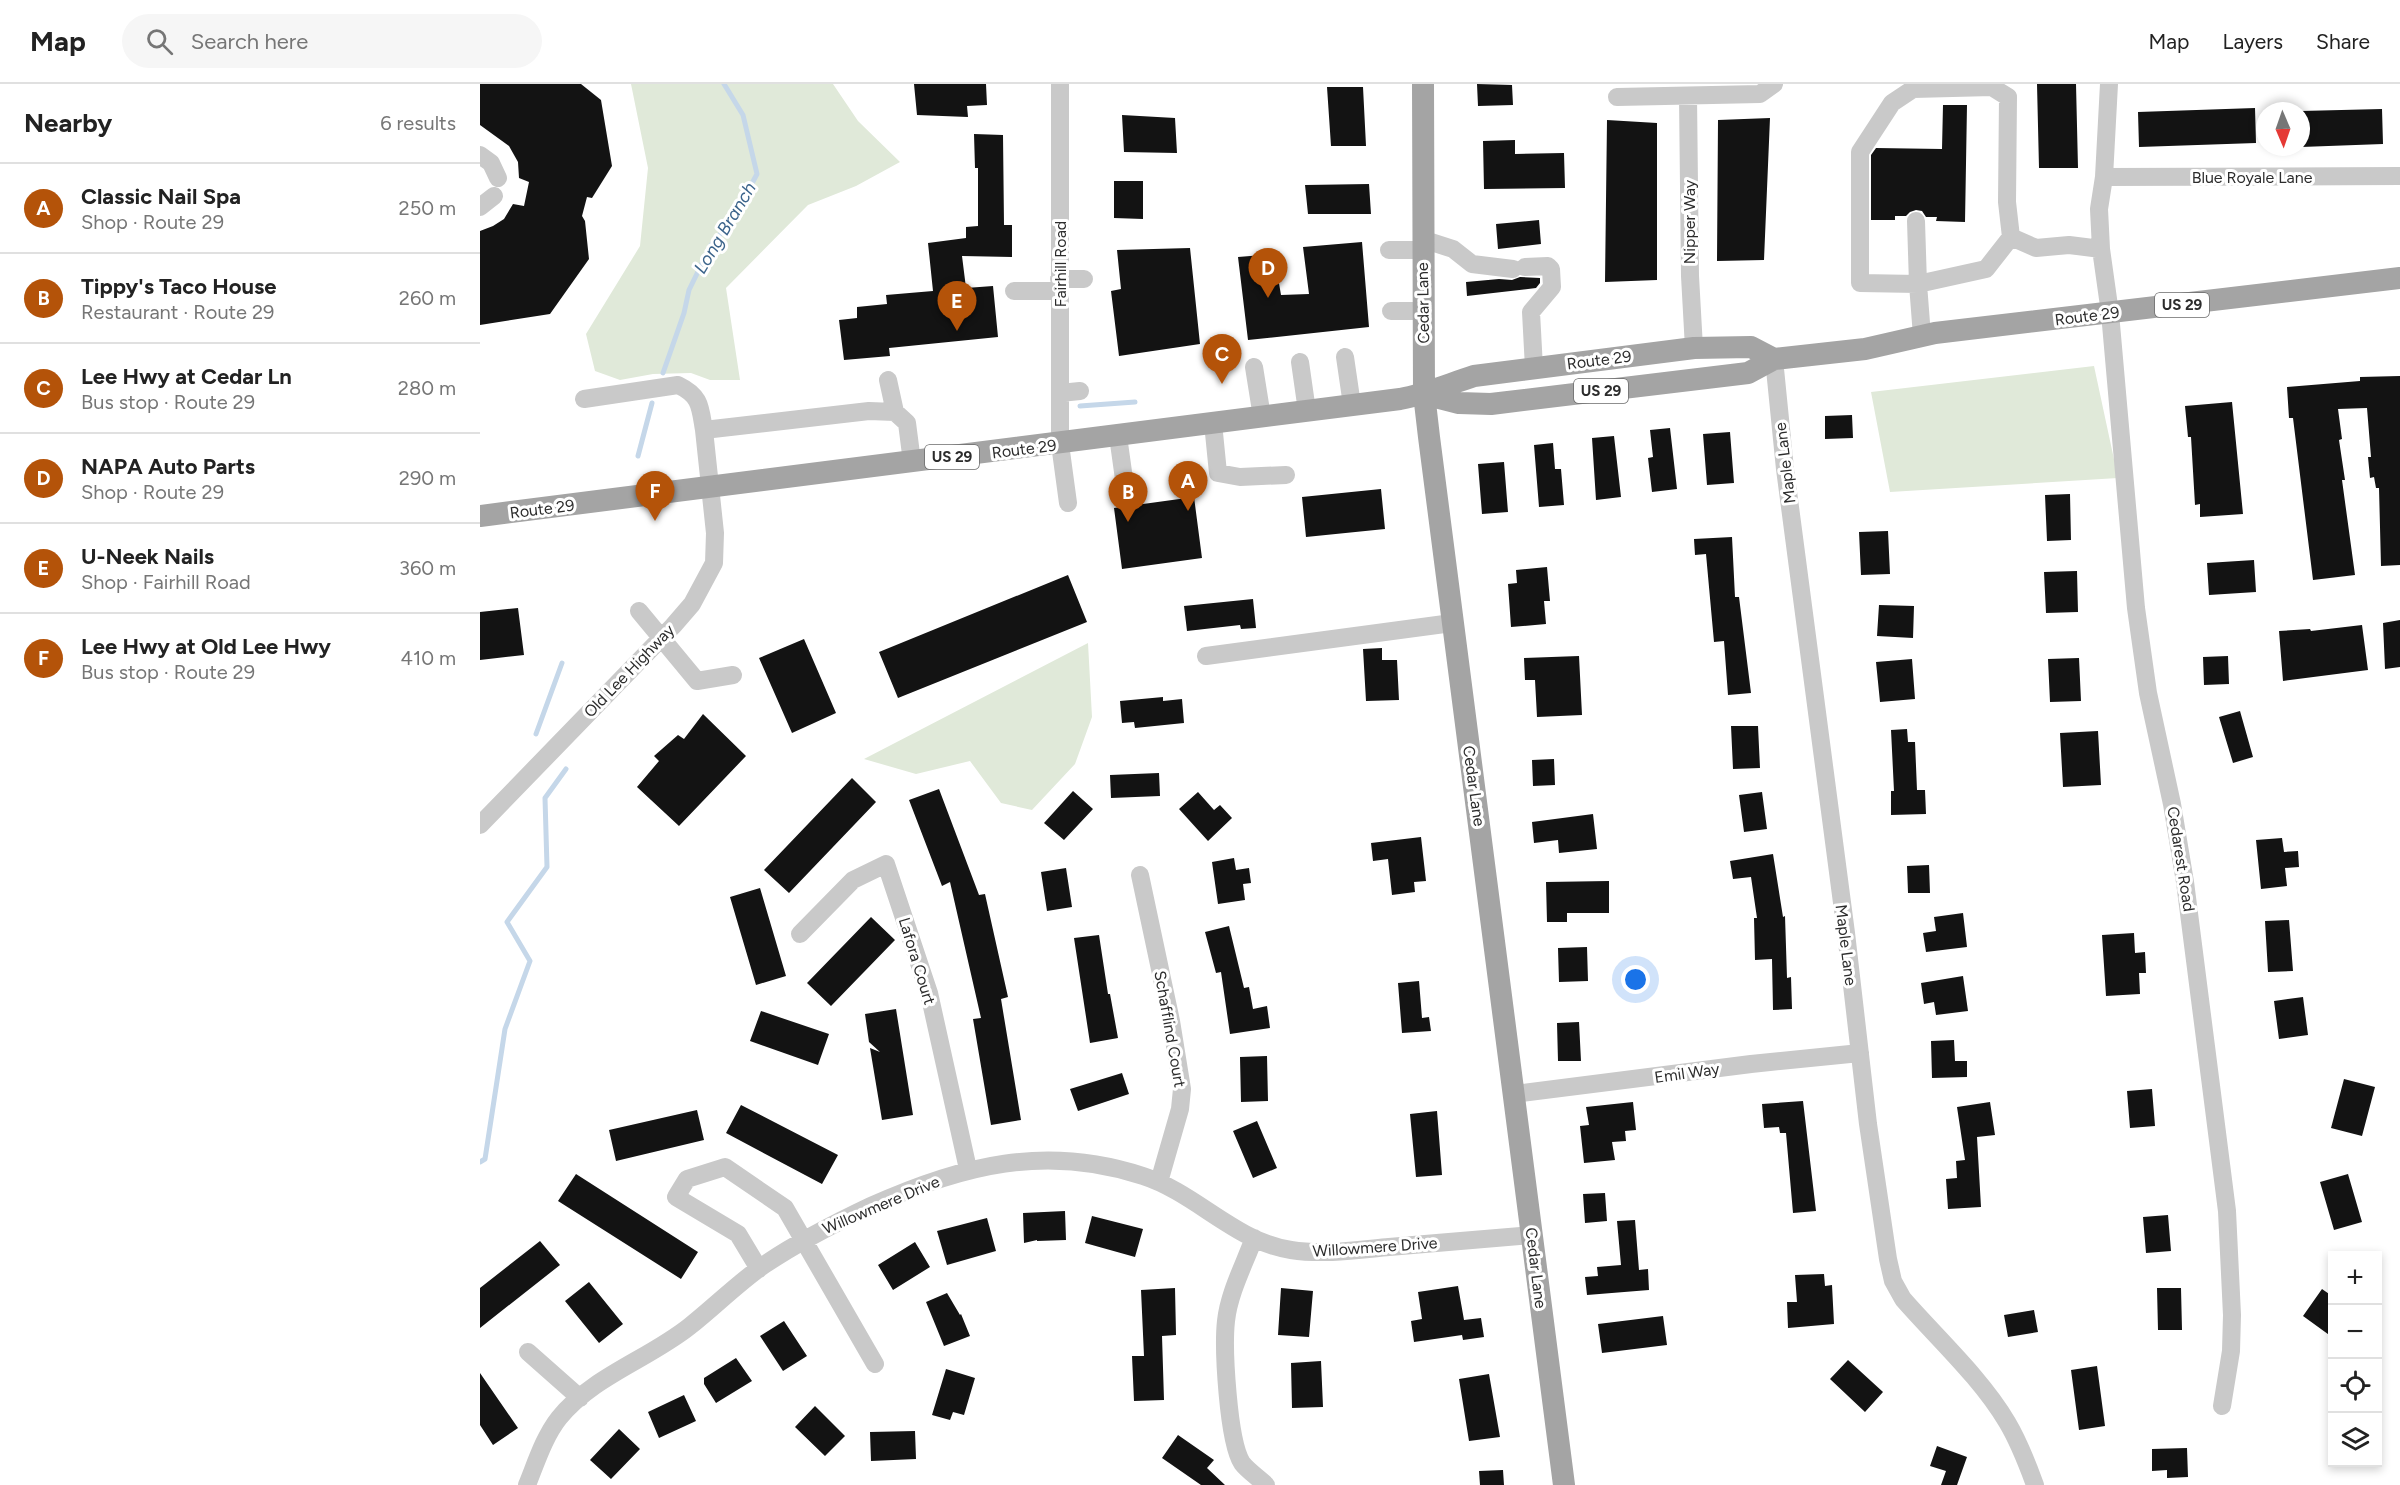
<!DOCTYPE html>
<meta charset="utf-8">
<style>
:root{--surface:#fff;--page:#f6f6f6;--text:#222;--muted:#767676;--line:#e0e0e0;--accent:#b45309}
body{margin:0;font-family:Figtree,sans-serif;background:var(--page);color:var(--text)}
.controls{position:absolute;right:18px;bottom:18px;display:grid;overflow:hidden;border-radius:0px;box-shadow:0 3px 9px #0003}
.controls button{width:54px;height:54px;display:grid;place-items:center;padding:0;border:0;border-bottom:2px solid var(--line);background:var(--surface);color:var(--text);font:30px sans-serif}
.compass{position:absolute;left:1776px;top:18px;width:54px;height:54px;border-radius:50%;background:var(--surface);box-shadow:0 3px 9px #0003;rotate:178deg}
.you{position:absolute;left:1156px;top:896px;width:21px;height:21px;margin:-15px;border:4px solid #fff;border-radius:50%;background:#1a73e8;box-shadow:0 0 0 9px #1a73e833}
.badge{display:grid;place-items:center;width:39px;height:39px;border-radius:50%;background:var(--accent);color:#fff;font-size:20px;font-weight:700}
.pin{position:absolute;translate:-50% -50px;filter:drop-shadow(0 2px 3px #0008)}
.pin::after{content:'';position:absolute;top:32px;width:21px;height:18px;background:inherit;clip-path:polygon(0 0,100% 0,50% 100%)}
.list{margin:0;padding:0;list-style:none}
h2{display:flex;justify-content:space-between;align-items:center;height:78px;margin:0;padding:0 24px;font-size:26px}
h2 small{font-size:20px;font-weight:400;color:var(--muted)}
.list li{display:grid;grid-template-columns:39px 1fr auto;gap:18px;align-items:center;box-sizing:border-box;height:90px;padding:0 24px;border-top:2px solid var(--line)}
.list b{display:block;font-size:22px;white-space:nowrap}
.list p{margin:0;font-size:20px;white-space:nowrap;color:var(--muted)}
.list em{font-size:20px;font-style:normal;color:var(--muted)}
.icon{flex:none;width:33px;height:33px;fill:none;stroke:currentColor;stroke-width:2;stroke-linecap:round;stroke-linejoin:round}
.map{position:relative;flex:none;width:1920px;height:1401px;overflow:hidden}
header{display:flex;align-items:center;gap:36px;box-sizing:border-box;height:84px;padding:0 30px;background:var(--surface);border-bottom:2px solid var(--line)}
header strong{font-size:28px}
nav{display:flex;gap:33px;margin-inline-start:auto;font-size:21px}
.search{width:420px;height:54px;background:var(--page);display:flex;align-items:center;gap:15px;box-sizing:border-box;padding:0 21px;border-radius:33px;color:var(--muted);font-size:22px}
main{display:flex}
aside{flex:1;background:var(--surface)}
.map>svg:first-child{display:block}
.green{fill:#e0e9d9}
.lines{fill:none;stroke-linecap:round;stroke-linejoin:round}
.stream{stroke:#c5d7e9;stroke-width:5}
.building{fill:#131313}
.minor{stroke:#c9c9c9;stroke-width:18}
.major{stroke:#a4a4a4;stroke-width:22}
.labels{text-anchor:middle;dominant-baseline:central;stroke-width:6;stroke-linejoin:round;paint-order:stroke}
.shield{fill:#fff;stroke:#6b6b6b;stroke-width:1.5}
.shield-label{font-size:15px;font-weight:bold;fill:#2c2c2c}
.street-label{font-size:16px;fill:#2c2c2c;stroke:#fff}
.water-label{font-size:18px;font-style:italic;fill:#3c648b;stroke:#fff}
</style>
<header>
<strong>Map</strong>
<div class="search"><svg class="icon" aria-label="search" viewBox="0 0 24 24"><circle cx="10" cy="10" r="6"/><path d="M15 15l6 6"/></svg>Search here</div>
<nav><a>Map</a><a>Layers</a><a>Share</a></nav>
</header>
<main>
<aside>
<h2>Nearby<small>6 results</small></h2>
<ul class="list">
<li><span class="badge">A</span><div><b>Classic Nail Spa</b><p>Shop · Route 29</p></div><em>250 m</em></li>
<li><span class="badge">B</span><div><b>Tippy's Taco House</b><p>Restaurant · Route 29</p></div><em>260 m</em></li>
<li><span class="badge">C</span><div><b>Lee Hwy at Cedar Ln</b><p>Bus stop · Route 29</p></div><em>280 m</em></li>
<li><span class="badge">D</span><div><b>NAPA Auto Parts</b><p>Shop · Route 29</p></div><em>290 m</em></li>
<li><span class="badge">E</span><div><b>U-Neek Nails</b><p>Shop · Fairhill Road</p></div><em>360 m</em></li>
<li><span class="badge">F</span><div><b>Lee Hwy at Old Lee Hwy</b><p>Bus stop · Route 29</p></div><em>410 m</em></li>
</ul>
</aside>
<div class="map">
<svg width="1920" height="1401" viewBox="0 0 1920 1401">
<rect width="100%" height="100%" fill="#fff"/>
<path class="green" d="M151,0h202l25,37 42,41 -44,24 -48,19 -82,83 14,92h-30l-19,-7 -38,1 -33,6 -25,-9 -9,-37 54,-88 8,-78z
M1614,282l24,112 -228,14 -19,-100z
M608,559l4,74 -17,47 -43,46 -31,-7 -31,-42 -54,13 -52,-15z"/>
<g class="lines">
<path class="stream" d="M183,289l21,-60 5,-23 22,-45 22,-26 24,-45 -14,-59 -19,-31
M600,322l55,-4
M158,372l14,-53
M56,650l26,-71
M0,1078l5,-3 20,-130 25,-68 -23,-39 40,-55 -2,-69 21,-29"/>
</g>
<path class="building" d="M0,0h101l20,16 11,66 -20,32 -5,-1 -5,19 3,5 4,38 -39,55 -70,11v-94l13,-5 11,-7 9,-15 11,2 5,-24 -10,-4 -1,-16 -9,-16 -29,-21z
M434,0h72l1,21 -20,1 1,11 -51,-2z
M997,0l35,1 1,20 -35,1z
M1557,0h39l2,84h-39z
M847,3h36l3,59h-35z
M1463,21h24l-2,117 -29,-1 1,-4h-11l-4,-6 -6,-1 -6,2 -4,4h-11v4h-24v-65l5,-7 66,1z
M1775,24l1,35 -117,4 -1,-35z
M1902,25l1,35 -82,3v-36z
M642,31l53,3 2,35 -53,-1z
M1290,34l-6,142 -47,1 1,-141z
M1127,36l50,3v157l-52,2z
M494,50l29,1 1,90h8v32l-50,-1 4,32 27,-2 5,51 -109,11 1,8 -46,4 -5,-40 18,-2v-11l30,-3 -1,-9 47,-4 -5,-48 38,-5v-11l12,-1v-58h-3z
M1035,56v14l49,-1 1,35 -81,1 -1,-48z
M634,97h29v38l-29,-1z
M889,100l2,30h-63l-3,-29z
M1059,136l2,24 -43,5 -2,-25z
M882,158l7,85 -121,13 -10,-83 36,-3 7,41 28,-1 -6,-47z
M710,164l10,96 -81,12 -8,-65 10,-2 -4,-39z
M1040,193l20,1v5l-4,5 -69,8 -1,-14 33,-3 13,1z
M1920,292v189l-19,1 -2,-78h-3l-2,-11 -4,1 -2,-21h3l-4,-49 -29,1 4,30 -3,1 6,40h-3l13,95 -42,5 -20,-162h-4l-2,-31 73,-6v-4z
M1752,318l11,112 -43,3v-13l-5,1 -4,-68h-3l-3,-31z
M1372,331l1,23 -28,1v-23z
M1190,344l7,61 -25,3 -4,-34 5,-1 -3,-27z
M1250,348l4,51 -27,2 -4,-51z
M1134,352l7,61 -25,3 -4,-62z
M1073,359l2,26h6l3,36 -25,2 -5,-62z
M1024,378l4,50 -26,2 -4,-50z
M901,405l4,40 -79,8 -4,-40z
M1590,410l1,46 -24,1 -2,-46z
M714,413l8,61 -80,11 -8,-61z
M1408,447l2,43 -29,1 -2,-43z
M1252,453l3,60h4l12,96 -23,2 -4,-54 -10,1 -8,-88 -11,1 -1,-16z
M1774,476l2,32 -47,3 -2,-32z
M1067,483l3,34h-6l2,23 -35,3 -3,-43 9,-1 -1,-13z
M1597,487l1,41 -32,1 -2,-41z
M588,491l19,47 -189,76 -19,-46z
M773,515l3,29 -15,1 -1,-4 -53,6 -3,-25z
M1399,521l35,1 -1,32 -36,-2z
M38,524l6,47 -44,5v-48z
M1920,536v47l-15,2 -2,-46z
M1882,541l6,45 -85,11 -4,-50 31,-2 1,2z
M324,555l32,74 -44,20 -33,-75z
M902,564v12h15l2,40 -33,1 -3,-52z
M1099,572l3,59 -45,2 -2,-37h-10l-1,-22z
M1748,572l1,28 -25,1 -1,-28z
M1599,574l2,43 -31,1 -2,-43z
M1432,575l3,40 -35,3 -4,-40z
M683,613v4l19,-2 2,24 -49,5 -1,-6 -12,1 -2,-22z
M1760,627l13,46 -20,6 -14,-46z
M223,630l43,42 -67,70 -42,-39 22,-26 -5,-5 24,-21 6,4z
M1251,642h27l2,42 -27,1z
M1427,645l1,13h7l2,48h8l1,24 -35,1v-24h3l-3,-61z
M1618,647l3,54 -38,2 -3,-54z
M1074,675l1,26 -22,1 -1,-26z
M679,689l1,23 -49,2 -1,-23z
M372,694l24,24 -87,91 -25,-23z
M459,705l40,106 6,-1 23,103 -7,2 20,121 -30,5 -18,-106 8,-1 -31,-136 -8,4 -33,-86z
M593,707l20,18 -29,31 -20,-17z
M718,708l16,18 6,-5 12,13 -24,23 -29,-32z
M1282,708l5,37 -23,3 -5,-37z
M1113,730l4,35 -38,4 -1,-13 -24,3 -2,-21z
M941,753l5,44 -12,1 1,10 -23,3 -4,-36 -15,2 -2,-18z
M1802,754l2,14 14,-1 1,16 -14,1 2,18 -26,3 -5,-49z
M1293,770l10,63 2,-1 2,62 4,-1 1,32 -19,1 -1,-51 -17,1 -1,-42h3l-6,-41 -18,2 -3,-18z
M754,774l2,12 13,-2 2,15 -8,1 2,16 -27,4 -6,-42z
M1449,781l1,28h-22l-1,-27z
M586,784l6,39 -25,4 -6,-39z
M1129,797v32h-42v9h-20l-1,-40z
M280,804l26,88 -30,9 -26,-88z
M1483,829l4,34 -41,5 -3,-19 13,-2 -2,-14z
M391,833l24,23 -64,66 -24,-23z
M1809,836l4,51 -25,1 -3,-51z
M749,842l15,62 5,-1 4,22 14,-3 3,22 -40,6 -9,-62 -5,1 -11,-41z
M1654,849l1,20 10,-1 1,21h-7l1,21 -34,2 -4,-61z
M619,851l9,59h2l8,44 -28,5 -16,-105z
M1107,863l1,34 -29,1 -1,-34z
M1483,892l5,35 -32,4 -2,-13 -10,2 -3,-21z
M939,897l3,37 7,-1 2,14 -29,2 -4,-50z
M1823,913l5,38 -29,4 -5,-38z
M416,925l17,106 -31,5 -12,-72 10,4 -11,-10 -4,-28z
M281,927l68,23 -11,31 -68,-24z
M1099,938l2,39h-23l-1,-38z
M1474,956l1,21h12v16l-35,1 -1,-37z
M787,972l1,45 -27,1 -1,-45z
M642,989l7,21 -51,17 -8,-22z
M1864,995l31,8 -13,49 -31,-8z
M1672,1005l3,37 -25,2 -3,-37z
M1323,1017l13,110 -23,2 -7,-80h-6l-1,-6 -15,1 -2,-24z
M1153,1018l3,28 -11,1 1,10 -14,1 3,18 -31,3 -4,-37 9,-1 -3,-18z
M1510,1018l5,33 -18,2 4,70 -33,2 -2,-30 11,-1 -1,-17 9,-1 -8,-53z
M261,1021l97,50 -16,29 -96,-51z
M217,1026l7,30 -88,21 -7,-31z
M957,1027l5,64 -26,2 -6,-63z
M777,1037l20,47 -24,10 -20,-47z
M96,1090l122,78 -17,27 -123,-78z
M1868,1090l14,48 -28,8 -14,-48z
M1125,1109l2,28 -22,2 -2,-29z
M585,1127l1,29 -29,1v-1l-13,3 -1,-30z
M1688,1131l3,36 -25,2 -3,-36z
M612,1132l51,13 -8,28 -50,-14z
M507,1134l9,33 -49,14 -10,-34z
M1155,1136l4,50 9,-1 1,21 -62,5 -2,-18 13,-1 -1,-9 24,-2 -4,-44z
M60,1157l20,24 -80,63v-40z
M435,1158l15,25 -37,23 -15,-25z
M1344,1190l1,12 7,-1 2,39 -46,4 -1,-26h10l-2,-27z
M109,1198l34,42 -24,19 -34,-42z
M978,1202l6,34 17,-2 3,19 -21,3 -1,-5 -48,7 -3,-21 11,-2 -4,-27z
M695,1204l1,47 -14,1 2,64 -30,1 -2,-45h12l-3,-66z
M801,1204l32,3 -4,46 -31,-2z
M1677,1204h24l1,42h-24z
M1842,1205l10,7v41l-29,-21z
M467,1209l13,22 1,-1 9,22 -26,10 -18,-44z
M1554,1226l4,22 -30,5 -4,-22z
M1183,1232l4,29 -65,8 -4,-29z
M304,1237l23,35 -24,15 -23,-35z
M256,1274l16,23 -36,22 -12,-19v-6z
M1368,1276l35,32 -18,20 -35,-33z
M841,1277l2,46 -31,1 -1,-45z
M1617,1282l8,60 -26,4 -8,-60z
M466,1285l29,9 -11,37 -11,-3 -3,8 -18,-5z
M0,1289l38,55 -25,17 -13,-20z
M1009,1290l11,63 -31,4 -10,-62z
M204,1311l12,26 -37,17 -11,-26z
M335,1322l30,30 -20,20 -30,-29z
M139,1345l21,20 -29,30 -21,-19z
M435,1347l1,28 -45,2 -1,-29z
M698,1351l36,25 -7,8 18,17h-24l-39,-27z
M1457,1362l30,11 -10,28h-16l5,-14 -16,-5z
M1707,1364l1,29 -21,1v-8l-15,1v-22z
M1023,1386l1,15h-24l-1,-14z"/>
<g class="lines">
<path class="minor" d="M580,0v360l8,59
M1629,0l-5,93 -5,32 2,40 9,64 26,295 12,85 24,111 13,78 42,329 5,104 -1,36 -9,55
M1512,3l16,10 -1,105 4,35 -25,32 -68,15 -58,-1v-131l32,-49 21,-14z
M1208,12l2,180 4,72
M1137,13l143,-3 14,-10
M0,71l11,8 7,15
M1624,93l296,-1
M0,123l14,-11
M1436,137l2,63 4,52
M1531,153l25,11 33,-3 32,4
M942,155l31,10 19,15 41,5
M909,166h33
M1045,183l23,-1 3,3 1,18 -21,25 3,56
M579,195h25
M534,207h46
M911,227h32
M865,273l7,48
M1294,275l11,110 61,464 22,191 20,135 5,22 10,18c34,39 78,79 104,123 12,20 20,41 28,63
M820,278l7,49
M774,283l8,50
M408,296l7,32
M580,309l20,-2
M104,315l94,-14c23,11 22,22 26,45
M733,339l5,50 22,4 46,-2
M638,352l6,43
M159,527l58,70 36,-6
M726,572l246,-33
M0,741l193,-199 19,-22 22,-41 1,-30 -11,-103 165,-19 26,1 12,11 5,39
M660,791l31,146 11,68 -2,20 -21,73
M320,850l53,-54 33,-16 43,129 39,176
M1034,1010l237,-30 109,-11
M774,1154c-10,27 -25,55 -28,83 -3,27 2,120 16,142 6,8 17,15 24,22
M279,1185l-21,-35 -62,-37 11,-18 38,-12 60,41 90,156
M48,1268l52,46
M47,1401c9,-22 17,-48 32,-67 34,-42 90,-59 131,-92 24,-19 46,-41 71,-59 35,-24 72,-43 110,-61 91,-41 175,-62 272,-30 53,17 93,66 148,74 32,5 66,0 98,-3 47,-4 95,-8 143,-12"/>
<path class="major" d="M943,0l1,310 5,43 135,1048
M944,310l35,9 32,1 257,-31 26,-14 91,-10 70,-16 465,-55
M0,432l920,-117c26,-5 49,-15 74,-23l220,-28 57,-1 23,12"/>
</g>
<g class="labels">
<g class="shield">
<rect x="1675" y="209" width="54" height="24" rx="4.5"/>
<rect x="1094" y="295" width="54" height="24" rx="4.5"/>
<rect x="445" y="361" width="54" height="24" rx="4.5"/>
</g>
<g class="shield-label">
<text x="1702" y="221">US 29</text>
<text x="1121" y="307">US 29</text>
<text x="472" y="373">US 29</text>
</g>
<g class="street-label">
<text x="1772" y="93">Blue Royale Lane</text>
<text transform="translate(1209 138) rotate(-90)">Nipper Way</text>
<text transform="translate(580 180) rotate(-90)">Fairhill Road</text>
<text transform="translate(943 219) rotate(-91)">Cedar Lane</text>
<text transform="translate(1607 232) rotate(-7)">Route 29</text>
<text transform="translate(1119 276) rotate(-7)">Route 29</text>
<text transform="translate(544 365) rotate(-7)">Route 29</text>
<text transform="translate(1305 379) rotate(-97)">Maple Lane</text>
<text transform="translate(62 425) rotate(-7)">Route 29</text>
<text transform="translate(149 587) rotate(-46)">Old Lee Highway</text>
<text transform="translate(994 702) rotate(82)">Cedar Lane</text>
<text transform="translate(1701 775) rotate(81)">Cedarest Road</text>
<text transform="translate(1366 861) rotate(83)">Maple Lane</text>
<text transform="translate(437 877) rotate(73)">Lafora Court</text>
<text transform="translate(690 945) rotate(80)">Schafflind Court</text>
<text transform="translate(1207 989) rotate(-8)">Emil Way</text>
<text transform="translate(401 1121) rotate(-23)">Willowmere Drive</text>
<text transform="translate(895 1163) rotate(-4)">Willowmere Drive</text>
<text transform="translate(1056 1184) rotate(83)">Cedar Lane</text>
</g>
<g class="water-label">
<text transform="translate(245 144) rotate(-59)">Long Branch</text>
</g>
</g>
</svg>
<div class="controls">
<button>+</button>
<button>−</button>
<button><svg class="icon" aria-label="locate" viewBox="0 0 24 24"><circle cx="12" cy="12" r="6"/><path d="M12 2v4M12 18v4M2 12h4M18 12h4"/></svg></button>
<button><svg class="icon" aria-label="layers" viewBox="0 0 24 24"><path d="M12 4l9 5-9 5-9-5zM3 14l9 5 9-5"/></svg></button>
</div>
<svg class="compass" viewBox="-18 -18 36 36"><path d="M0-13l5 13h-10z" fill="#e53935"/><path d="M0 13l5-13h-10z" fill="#767676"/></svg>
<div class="you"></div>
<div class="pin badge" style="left:708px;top:427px">A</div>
<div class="pin badge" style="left:648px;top:438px">B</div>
<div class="pin badge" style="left:742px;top:300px">C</div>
<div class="pin badge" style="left:788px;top:214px">D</div>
<div class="pin badge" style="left:477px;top:247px">E</div>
<div class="pin badge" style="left:175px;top:437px">F</div>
</div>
</main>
